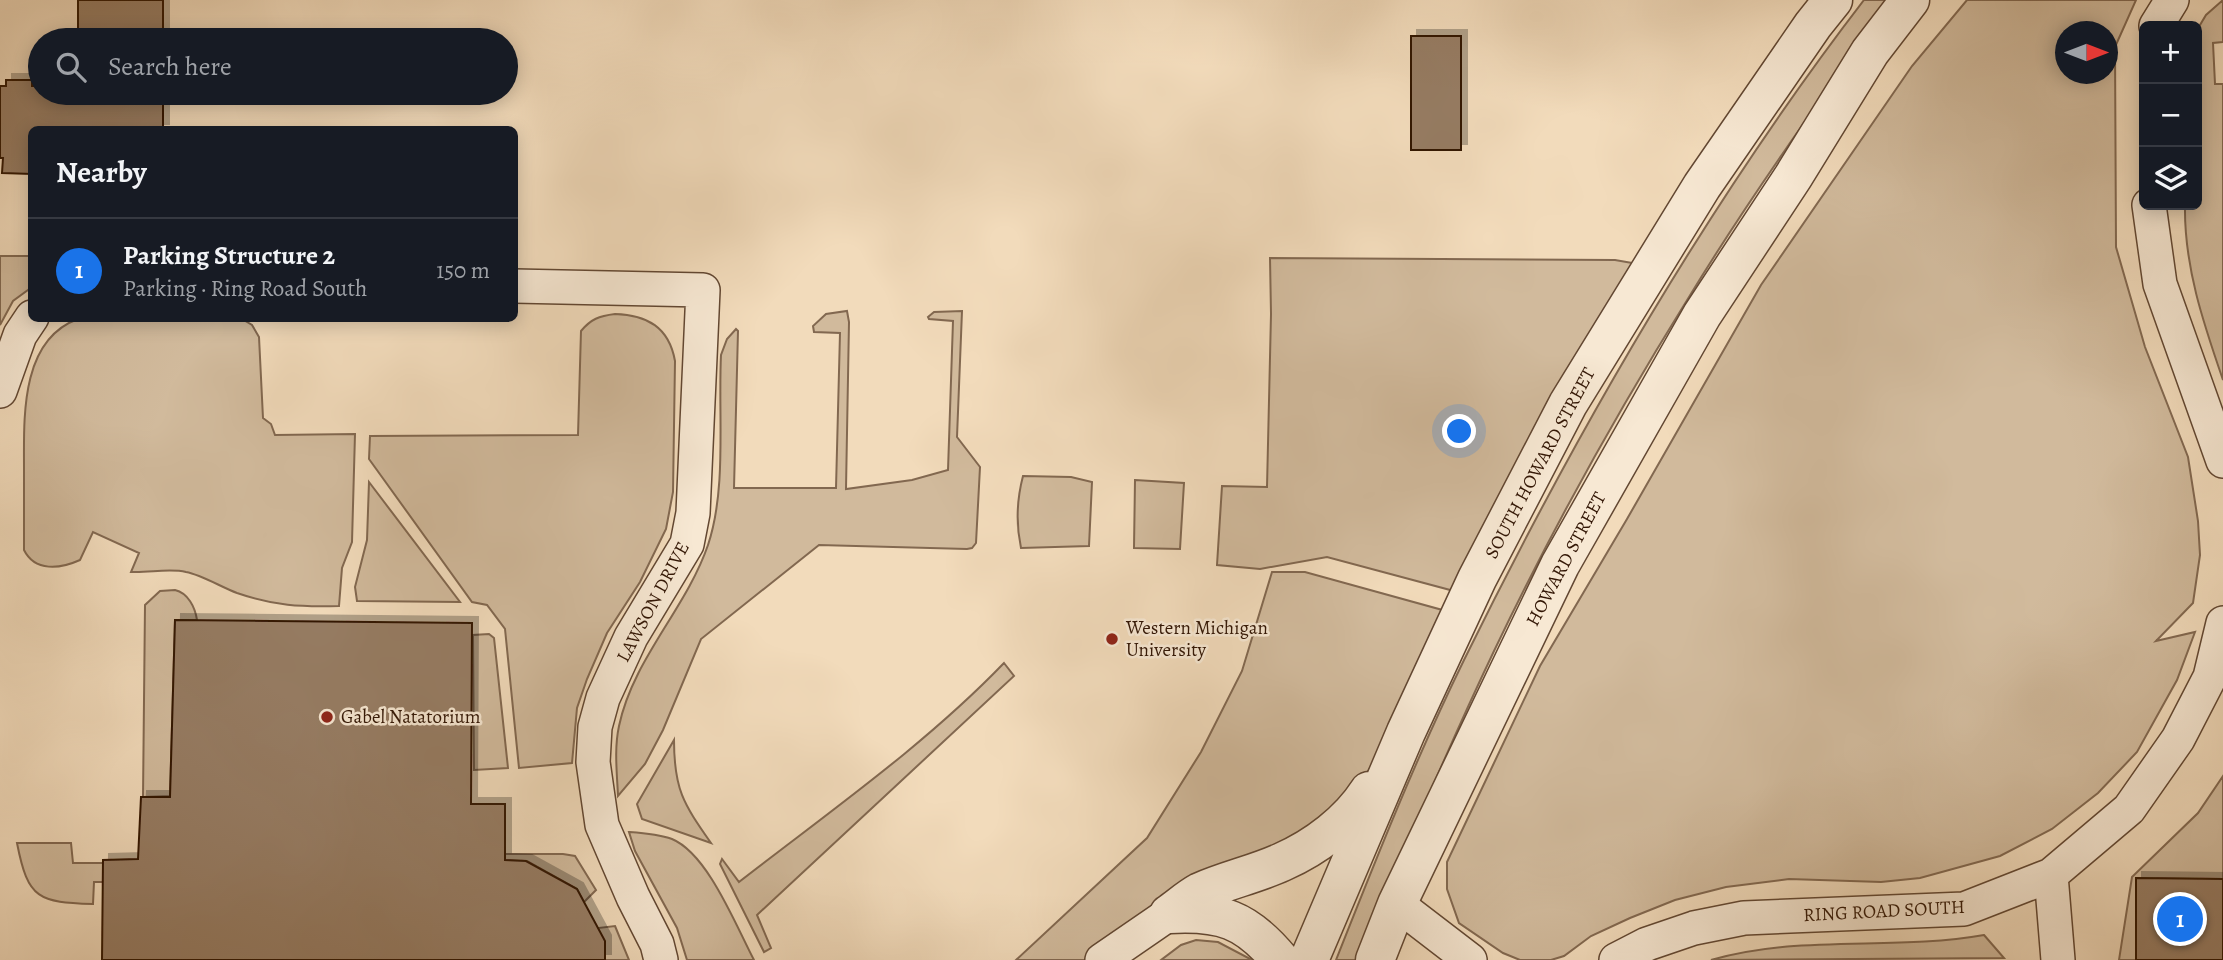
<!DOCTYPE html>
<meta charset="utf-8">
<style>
:root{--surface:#171b24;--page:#20242c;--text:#f1f3f6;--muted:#9ea1a6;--line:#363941;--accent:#1a73e8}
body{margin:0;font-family:Alegreya,serif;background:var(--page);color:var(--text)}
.controls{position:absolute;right:21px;top:21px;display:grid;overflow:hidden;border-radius:10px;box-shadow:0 4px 18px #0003}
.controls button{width:63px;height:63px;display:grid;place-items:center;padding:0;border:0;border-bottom:2px solid var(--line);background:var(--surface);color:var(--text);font:35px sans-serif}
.compass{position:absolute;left:2055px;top:21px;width:63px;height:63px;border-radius:50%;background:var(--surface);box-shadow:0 4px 18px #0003;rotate:90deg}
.you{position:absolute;left:1460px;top:432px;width:24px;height:24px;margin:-18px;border:5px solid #fff;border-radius:50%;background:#1a73e8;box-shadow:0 0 0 10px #1a73e833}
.badge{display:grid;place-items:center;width:46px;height:46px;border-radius:50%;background:var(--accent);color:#fff;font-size:23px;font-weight:700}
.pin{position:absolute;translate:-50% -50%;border:4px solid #fff;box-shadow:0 2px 7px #0006}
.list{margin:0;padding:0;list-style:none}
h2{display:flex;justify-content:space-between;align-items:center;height:91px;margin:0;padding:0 28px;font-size:30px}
h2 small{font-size:23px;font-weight:400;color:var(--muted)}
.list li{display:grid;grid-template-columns:46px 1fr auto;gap:21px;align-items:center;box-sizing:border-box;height:105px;padding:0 28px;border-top:2px solid var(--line)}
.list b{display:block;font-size:26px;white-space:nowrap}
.list p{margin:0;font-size:23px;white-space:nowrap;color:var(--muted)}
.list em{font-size:23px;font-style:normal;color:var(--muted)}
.icon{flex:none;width:38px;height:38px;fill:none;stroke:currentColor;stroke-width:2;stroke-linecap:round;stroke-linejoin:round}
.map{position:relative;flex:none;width:2223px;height:960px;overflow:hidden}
.search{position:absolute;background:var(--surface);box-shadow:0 4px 18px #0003;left:28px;top:28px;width:490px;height:77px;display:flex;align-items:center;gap:18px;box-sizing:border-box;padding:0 24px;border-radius:38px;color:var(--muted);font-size:26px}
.panel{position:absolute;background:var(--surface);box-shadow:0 4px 18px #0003;left:28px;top:126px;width:490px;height:196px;border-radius:10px}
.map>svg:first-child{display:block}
.green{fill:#d1ba9c;stroke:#826850;stroke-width:2;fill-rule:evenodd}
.building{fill:#967c64;stroke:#321605;stroke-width:2;filter:url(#shadow)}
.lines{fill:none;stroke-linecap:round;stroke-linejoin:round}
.minor-casing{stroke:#624732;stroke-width:36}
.tertiary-casing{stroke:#624732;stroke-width:41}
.minor{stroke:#f7e8d3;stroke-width:33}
.tertiary{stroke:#f7e8d3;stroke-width:38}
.poi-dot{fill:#8f2418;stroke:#f7e8d3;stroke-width:2.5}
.labels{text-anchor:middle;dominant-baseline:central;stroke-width:5;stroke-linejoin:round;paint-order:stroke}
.street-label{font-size:19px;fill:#321605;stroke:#f7e8d3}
.poi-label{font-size:19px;fill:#321605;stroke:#f7e8d3;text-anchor:start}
</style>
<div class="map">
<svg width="2223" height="960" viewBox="0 0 2223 960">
<defs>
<filter id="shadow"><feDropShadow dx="6" dy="-6" stdDeviation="0" flood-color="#0004"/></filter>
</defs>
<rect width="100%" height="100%" fill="#f2dbbb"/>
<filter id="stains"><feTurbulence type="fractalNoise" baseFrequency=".00286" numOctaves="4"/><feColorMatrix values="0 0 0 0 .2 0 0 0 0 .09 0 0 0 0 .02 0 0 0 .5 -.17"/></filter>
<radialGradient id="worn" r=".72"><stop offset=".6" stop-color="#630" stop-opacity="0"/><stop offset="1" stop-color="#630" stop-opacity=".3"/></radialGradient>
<path class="green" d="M1864,0h28c-70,97 -141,195 -203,297 -71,114 -137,232 -195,354 -48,101 -92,205 -134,309h-24c40,-101 80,-202 128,-300 113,-230 243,-456 400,-660z
M1967,0h169l-21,47 1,200 29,100 43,110 10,64 2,34 -7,48 -37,38 39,-9 -18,48 -40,72 -39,41 -46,36 -52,27 -80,22 -39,4 -92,-3 -63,8 -51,13 -45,18 -39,18 -27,20 -13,4h-31l-17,-7 -44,-30 -12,-34v-27l93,-196 87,-147 134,-234 151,-219zM2066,32h42v42h-42z
M2223,0v42l-10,1 2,41h8v296c-20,-58 -39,-114 -38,-175h12v-175l9,-15z
M0,256h31l1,31 -19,14 -13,24z
M1270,258l345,2 23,4 -184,327 -127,-34 -67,12 -43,-4 5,-79 45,1 4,-173z
M847,311l2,11 -3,167 66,-9 36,-10 5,-149 -24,-2 -1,-2 6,-5 28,-1 -5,126 23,30 -4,76 -4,5 -5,1 -148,-4 -118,94 -38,91 -18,34 -27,32c-1,-23 -4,-47 1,-70 14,-67 67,-117 89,-181 19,-57 10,-130 13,-190l6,-16 9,-10 2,2 -4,157h102l4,-155 -26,-1 -1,-6 13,-12z
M615,314c32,1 54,13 60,47l-2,131 -7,37 -26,53 -33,51 -20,46 -10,29 -5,55 -53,5 -14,-139 -18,-24 -15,-3 -103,-143 1,-23 208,-1 3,-104c10,-12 18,-15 34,-17z
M78,319h164l10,6 7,12 4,81 8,6 4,11 80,-1 -3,108 -10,26 -3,38c-39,1 -64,0 -102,-13 -16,-6 -35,-18 -51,-21 -17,-4 -37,1 -55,0l8,-19 -46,-21 -13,28c-20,9 -45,12 -56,-10 0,-28 0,-55 0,-82 0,-50 -4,-128 54,-149z
M1023,476l48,1 21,5 -3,64 -68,2c-5,-23 -4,-49 2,-72z
M1135,480l49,3 -4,66 -46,-1z
M369,482l91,120 -103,-1 -2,-14 12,-47z
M1272,572h33l141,39 -72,152 -35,47 -250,150h-73l131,-122 54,-86 41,-81z
M175,590c13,3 20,17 22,30h-22l-5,176 -27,1 2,-192 15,-14z
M489,634l5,4 14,130 -34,2 -1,-135z
M1004,663l10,13 -257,239 14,33 -7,4 -44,-88 2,-5 17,23c90,-70 186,-137 265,-219z
M674,740c0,49 9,63 37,103l-69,-24 -5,-15z
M2223,776v103l-87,-1v82h-17l13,-83 66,-64z
M629,832c14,1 29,2 43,7 36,15 64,87 82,121h-67l-10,-32 -42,-77z
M17,843h54l2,20h30v19h-9l-1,22c-54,-2 -65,-4 -76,-61z
M505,854h58l12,2 21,34 -12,12 -7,-13 -50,-28 -22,-1z
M615,926l14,34h-24l-7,-32z
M1984,935l20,23 -293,2c88,-26 183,-9 273,-25z
M1196,940l22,2 34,18h-91l20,-15z"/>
<path class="building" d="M78,0h85v40h-85z
M1411,36h50v114h-50z
M6,80h26v6h8v7h123v37h-131v44l-30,-1 1,-15h-3v-72h6z
M175,620l297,3 -1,181h34v56l21,1 51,28 28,52v19h-503l1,-100 35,-1 3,-62h29z
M2136,878l87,1v81h-87z"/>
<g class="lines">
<defs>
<path id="minor" d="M2156,26l16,-26
M2149,205l11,79 63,177
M514,286l189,4 -10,223 -6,31 -56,93 -28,61 -8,29 -2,35 9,63 31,72 24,47 4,16
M0,391l20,-56 12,-18
M2051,875l7,85
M1397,904l73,56
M1102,960l67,-46
M1616,960l31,-16 47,-16 50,-10 220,-9 87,-34 78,-66 49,-70 32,-62 13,-54"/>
<path id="tertiary" d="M1169,914c10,-7 20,-16 31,-22 27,-12 56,-18 82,-30 34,-15 67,-40 87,-71
M1169,914c52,-3 77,5 111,46
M1309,960l97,-228 71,-153 91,-175 134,-218 111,-161 20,-25
M1375,960l22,-56 163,-339 142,-250 91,-138 77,-125 40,-52"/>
</defs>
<use href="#minor" class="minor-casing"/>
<use href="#tertiary" class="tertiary-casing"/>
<use href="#minor" class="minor"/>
<use href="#tertiary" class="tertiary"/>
</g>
<g class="poi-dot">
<circle cx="1112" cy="639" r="7"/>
<circle cx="327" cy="717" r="7"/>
</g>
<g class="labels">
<g class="street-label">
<text transform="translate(1540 463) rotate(-62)">SOUTH HOWARD STREET</text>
<text transform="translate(1566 559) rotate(-62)">HOWARD STREET</text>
<text transform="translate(653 602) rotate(-62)">LAWSON DRIVE</text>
<text transform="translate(1884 911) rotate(-3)">RING ROAD SOUTH</text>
</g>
<g class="poi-label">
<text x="1126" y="628">Western Michigan<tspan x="1126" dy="22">University</tspan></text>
<text x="341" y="717">Gabel Natatorium</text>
</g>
</g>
<rect width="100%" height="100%" filter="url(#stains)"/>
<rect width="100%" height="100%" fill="url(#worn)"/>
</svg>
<div class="controls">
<button>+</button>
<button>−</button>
<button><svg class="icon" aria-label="layers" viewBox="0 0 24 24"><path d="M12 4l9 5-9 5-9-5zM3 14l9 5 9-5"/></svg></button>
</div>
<svg class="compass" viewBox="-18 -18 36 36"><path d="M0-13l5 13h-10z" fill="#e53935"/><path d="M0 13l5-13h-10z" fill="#9ea1a6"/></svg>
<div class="you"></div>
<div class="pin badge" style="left:2180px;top:919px">1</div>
<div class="search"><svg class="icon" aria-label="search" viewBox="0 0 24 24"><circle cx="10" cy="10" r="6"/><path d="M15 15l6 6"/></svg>Search here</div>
<section class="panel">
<h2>Nearby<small></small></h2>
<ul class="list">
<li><span class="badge">1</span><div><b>Parking Structure 2</b><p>Parking · Ring Road South</p></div><em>150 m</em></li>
</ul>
</section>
</div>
